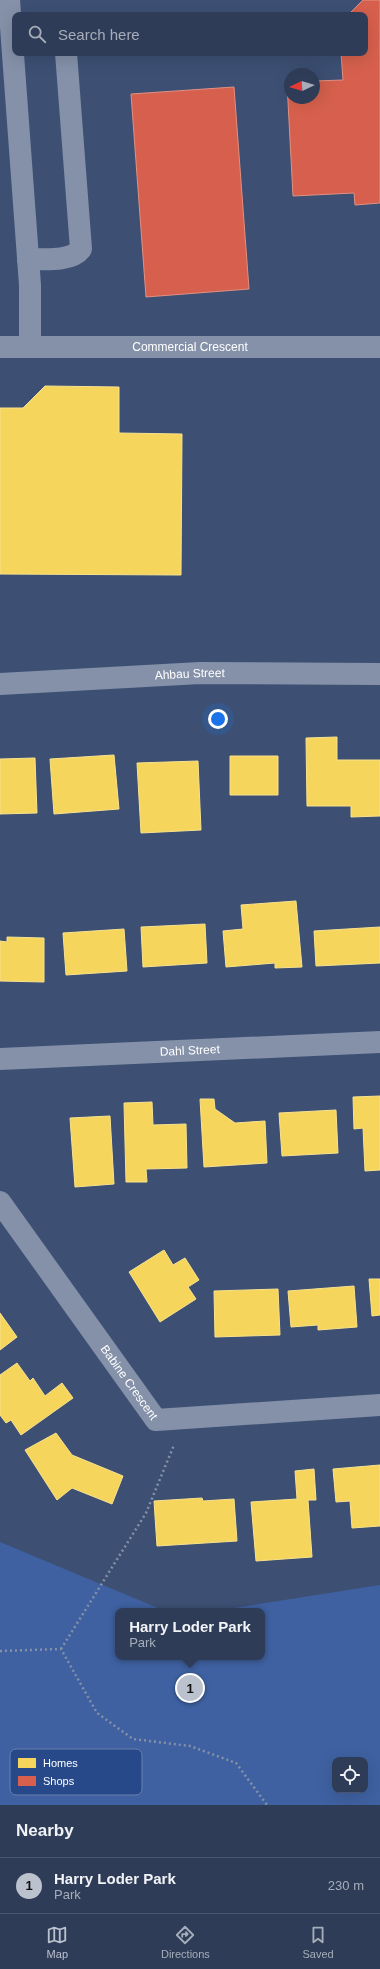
<!DOCTYPE html>
<style>
:root{--surface:#2e3c57;--page:#3a4761;--text:#f1f3f6;--muted:#a7adba;--line:#49566d;--accent:#bbc2ce}
body{margin:0;font-family:Arial,sans-serif;background:var(--page);color:var(--text)}
.controls{position:absolute;right:12px;bottom:12px;display:grid;overflow:hidden;border-radius:8px;box-shadow:0 4px 16px #0002}
.controls button{width:36px;height:36px;display:grid;place-items:center;padding:0;border:0;border-bottom:1px solid var(--line);background:var(--surface);color:var(--text);font:20px sans-serif}
.compass{position:absolute;left:284px;top:68px;width:36px;height:36px;border-radius:50%;background:var(--surface);box-shadow:0 4px 16px #0002;rotate:266deg}
.you{position:absolute;left:218px;top:719px;width:14px;height:14px;margin:-10px;border:3px solid #fff;border-radius:50%;background:#1a73e8;box-shadow:0 0 0 6px #1a73e833}
.badge{display:grid;place-items:center;width:26px;height:26px;border-radius:50%;background:var(--accent);color:#111;font-size:13px;font-weight:700}
.pin{position:absolute;translate:-50% -50%;border:2px solid #fff;box-shadow:0 1px 4px #0006}
.popup{position:absolute;left:115px;top:1608px;width:150px;height:52px;box-sizing:border-box;display:grid;place-content:center;border-radius:8px;background:var(--surface);filter:drop-shadow(0 1px 3px #0005);font-size:13px;white-space:nowrap;color:var(--muted)}
.popup b{font-size:15px;color:var(--text)}
.popup::after{content:'';position:absolute;left:50%;top:100%;margin-left:-8px;border:8px solid transparent;border-top-color:var(--surface)}
.list{margin:0;padding:0;list-style:none}
h2{display:flex;justify-content:space-between;align-items:center;height:52px;margin:0;padding:0 16px;font-size:17px}
h2 small{font-size:13px;font-weight:400;color:var(--muted)}
.list li{display:grid;grid-template-columns:26px 1fr auto;gap:12px;align-items:center;box-sizing:border-box;height:56px;padding:0 16px;border-top:1px solid var(--line)}
.list b{display:block;font-size:15px;white-space:nowrap}
.list p{margin:0;font-size:13px;white-space:nowrap;color:var(--muted)}
.list em{font-size:13px;font-style:normal;color:var(--muted)}
.icon{flex:none;width:22px;height:22px;fill:none;stroke:currentColor;stroke-width:2;stroke-linecap:round;stroke-linejoin:round}
.map{position:relative;flex:none;width:380px;height:1805px;overflow:hidden}
.search{position:absolute;background:var(--surface);box-shadow:0 4px 16px #0002;left:12px;right:12px;top:12px;height:44px;display:flex;align-items:center;gap:10px;box-sizing:border-box;padding:0 14px;border-radius:8px;color:var(--muted);font-size:15px}
.sheet{height:108px;background:var(--surface)}
nav{display:flex;justify-content:space-around;align-items:center;box-sizing:border-box;height:56px;border-top:1px solid var(--line);background:var(--surface);font-size:11px;color:var(--muted)}
nav a{display:grid;justify-items:center;gap:2px}
nav .on{color:var(--accent)}
.map>svg:first-child{display:block}
.green{fill:#3f61a1;fill-rule:evenodd}
.homes{fill:#f6d55c;stroke:#f9e28d}
.shops{fill:#d6604d;stroke:#e29082}
.lines{fill:none;stroke-linecap:round;stroke-linejoin:round}
.path{stroke:#8491a8;stroke-width:2.5;stroke-dasharray:2 3;stroke-linecap:butt}
.minor{stroke:#8491a8;stroke-width:22}
.labels{text-anchor:middle;dominant-baseline:central;stroke-width:4;stroke-linejoin:round;paint-order:stroke}
.street-label{font-size:12px;fill:#fff;stroke:#27498a}
.key{fill:#27498a;stroke:#6880ad;stroke-width:1}
.key-label{font-size:11px;fill:#fff}
</style>
<div class="map">
<svg width="380" height="1805" viewBox="0 0 380 1805">
<rect width="100%" height="100%" fill="#3d5074"/>
<path class="green" d="M0,1542l165,69h-47v46h144v-46h-47l165,-26v220h-380zM335,1760h30v30h-30z"/>
<path class="homes" d="M45,386l74,1v46l63,1 -1,141 -181,-1v-166h23z
M337,737v23h43v56l-29,1v-11h-44l-1,-68z
M114,755l5,54 -65,5 -4,-55z
M230,756h48v39h-48z
M35,758l2,55 -37,1v-55z
M198,761l3,69 -60,3 -4,-70z
M296,901l6,66 -27,1v-5l-49,4 -3,-36 20,-2 -2,-24z
M205,924l2,39 -64,4 -2,-40z
M380,927v36l-64,3 -2,-35z
M124,929l3,42 -61,4 -3,-42z
M7,937l37,1v44l-44,-1v-40l7,1z
M380,1096v74l-15,1 -2,-43 -9,1 -1,-32z
M200,1099h14l1,10 20,14 30,-2 2,42 -63,4z
M152,1102l1,23 33,-1 1,44 -41,1 1,13h-21l-2,-79z
M336,1110l2,43 -56,3 -3,-43z
M110,1116l4,68 -39,3 -5,-69z
M164,1250l9,15 12,-7 14,22 -11,7 8,12 -36,23 -31,-50z
M369,1279h11v36l-8,1z
M354,1286l3,41 -39,3v-5l-27,2 -3,-36z
M278,1289l2,46 -65,2 -1,-46z
M0,1313l17,24 -17,13z
M17,1363l13,18 3,-3 12,18 17,-13 11,15 -52,37 -10,-15 -5,3 -6,-8v-40z
M56,1433l16,22 51,21 -11,28 -40,-16 -15,12 -32,-50z
M380,1465v61l-28,2 -2,-27 -14,1 -3,-33z
M314,1469l2,31h-8l4,57 -56,4 -5,-59 46,-3 -2,-28z
M202,1498l1,3 31,-2 3,42 -80,5 -3,-45z"/>
<path class="shops" d="M363,0h17v203l-25,2 -1,-12 -61,3 -6,-113 3,-1v16h24v-17l29,-1 -2,-27h24v-38h-17z
M234,87l15,202 -103,8 -15,-203z"/>
<g class="lines">
<path class="path" d="M61,1649l85,-136 28,-68
M0,1651l61,-2 36,64 36,26 57,7 46,17 31,42"/>
<g class="minor">
<path d="M9,0l21,285v62"/>
<path d="M28,259c16,0 43,3 53,-10l-15,-196"/>
<path id="s1" d="M0,347h380"/>
<path id="s2" d="M0,684l200,-11 180,1"/>
<path id="s3" d="M0,1059l380,-17"/>
<path id="s4" d="M0,1202l156,218 224,-15"/>
</g>
</g>
<g class="labels">
<g class="street-label">
<text stroke="none"><textPath href="#s1" startOffset="190">Commercial Crescent</textPath></text>
<text stroke="none"><textPath href="#s2" startOffset="190">Ahbau Street</textPath></text>
<text stroke="none"><textPath href="#s3" startOffset="190">Dahl Street</textPath></text>
<text stroke="none"><textPath href="#s4" startOffset="222">Babine Crescent</textPath></text>
</g>
</g>
<rect x="10" y="1749" width="132" height="46" rx="6" class="key"/>
<rect x="18" y="1758" width="18" height="10" fill="#f6d55c"/>
<rect x="18" y="1776" width="18" height="10" fill="#d6604d"/>
<g class="key-label">
<text x="43" y="1767">Homes</text>
<text x="43" y="1785">Shops</text>
</g>
</svg>
<div class="controls">
<button><svg class="icon" aria-label="locate" viewBox="0 0 24 24"><circle cx="12" cy="12" r="6"/><path d="M12 2v4M12 18v4M2 12h4M18 12h4"/></svg></button>
</div>
<svg class="compass" viewBox="-18 -18 36 36"><path d="M0-13l5 13h-10z" fill="#e53935"/><path d="M0 13l5-13h-10z" fill="#a7adba"/></svg>
<div class="you"></div>
<div class="pin badge" style="left:190px;top:1688px">1</div>
<div class="popup"><b>Harry Loder Park</b>Park</div>
<div class="search"><svg class="icon" aria-label="search" viewBox="0 0 24 24"><circle cx="10" cy="10" r="6"/><path d="M15 15l6 6"/></svg>Search here</div>
</div>
<section class="sheet">
<h2>Nearby<small></small></h2>
<ul class="list">
<li><span class="badge">1</span><div><b>Harry Loder Park</b><p>Park</p></div><em>230 m</em></li>
</ul>
</section>
<nav>
<a class="on"><svg class="icon" aria-label="map" viewBox="0 0 24 24"><path d="M3 6l6-2 6 2 6-2v14l-6 2-6-2-6 2zM9 4v14M15 6v14"/></svg>Map</a>
<a><svg class="icon" aria-label="directions" viewBox="0 0 24 24"><path d="M12 3l9 9-9 9-9-9zM9 14v-3h6M13 9l2 2-2 2"/></svg>Directions</a>
<a><svg class="icon" aria-label="saved" viewBox="0 0 24 24"><path d="M7 4h10v16l-5-4-5 4z"/></svg>Saved</a>
</nav>
